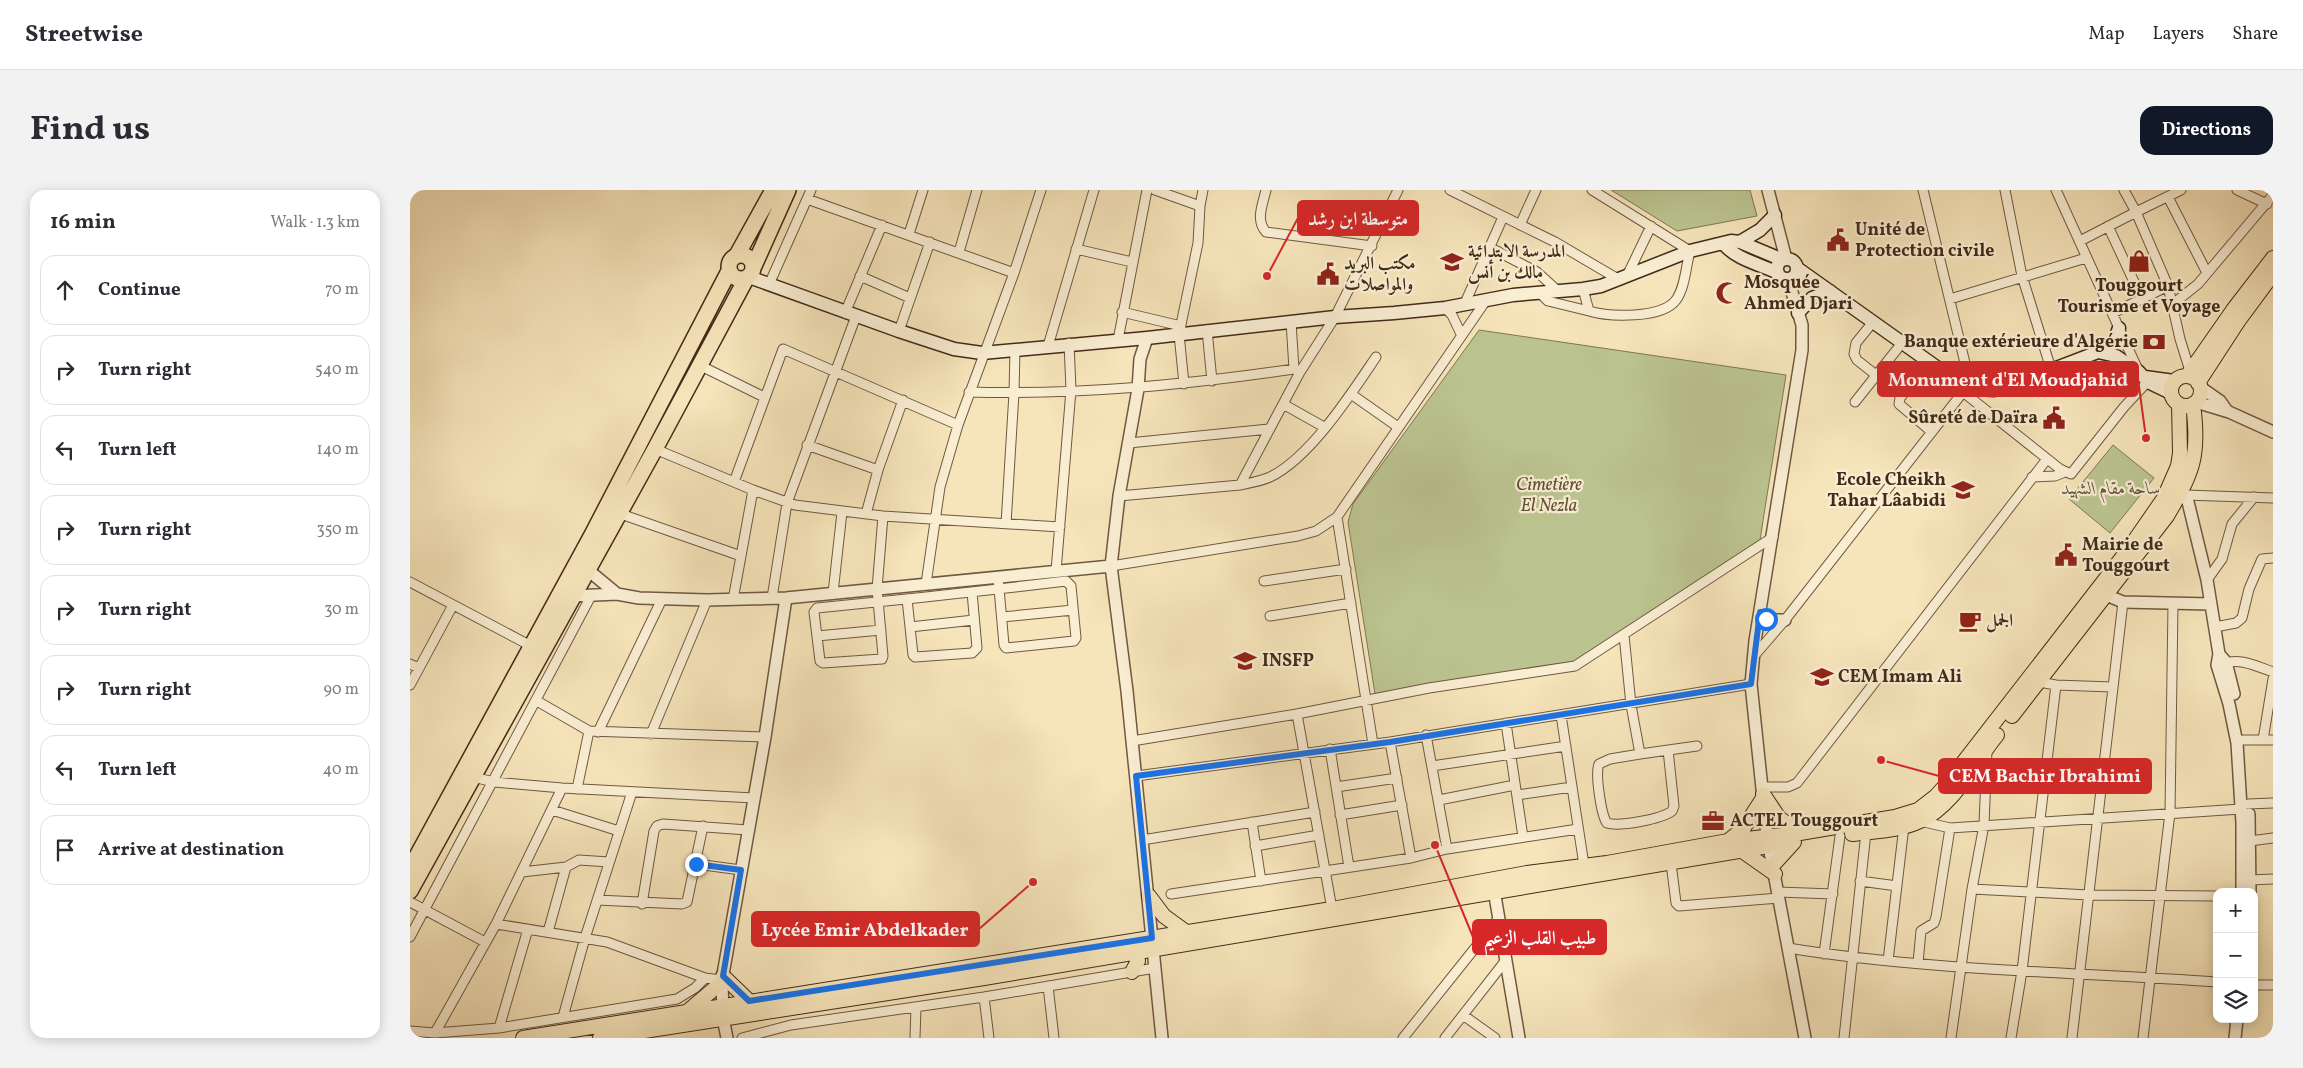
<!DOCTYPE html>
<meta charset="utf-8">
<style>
:root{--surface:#fff;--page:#f2f2f3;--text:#2b2b33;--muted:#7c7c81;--line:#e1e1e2;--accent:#111827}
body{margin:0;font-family:Vollkorn,Amiri,serif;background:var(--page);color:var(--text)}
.controls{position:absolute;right:15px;bottom:15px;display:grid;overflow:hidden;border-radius:10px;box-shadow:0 2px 12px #0003}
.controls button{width:45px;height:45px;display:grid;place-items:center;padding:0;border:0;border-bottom:1px solid var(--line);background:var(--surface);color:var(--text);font:25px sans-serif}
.stop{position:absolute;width:15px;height:15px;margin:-11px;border:4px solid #1a73e8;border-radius:50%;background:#fff}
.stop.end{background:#1a73e8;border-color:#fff;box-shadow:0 1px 5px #0008}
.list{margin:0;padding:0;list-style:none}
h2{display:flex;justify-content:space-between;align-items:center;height:65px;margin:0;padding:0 20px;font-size:21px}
h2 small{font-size:16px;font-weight:400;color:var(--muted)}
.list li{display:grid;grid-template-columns:32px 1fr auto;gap:15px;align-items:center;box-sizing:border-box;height:70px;margin:0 10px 10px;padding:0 10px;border:1px solid var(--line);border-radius:15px}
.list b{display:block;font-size:19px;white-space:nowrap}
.list em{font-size:16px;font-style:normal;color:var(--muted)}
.icon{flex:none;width:28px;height:28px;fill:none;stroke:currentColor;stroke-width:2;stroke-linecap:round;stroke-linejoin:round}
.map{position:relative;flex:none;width:1863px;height:848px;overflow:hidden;border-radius:15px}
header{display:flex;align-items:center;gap:30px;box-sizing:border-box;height:70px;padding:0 25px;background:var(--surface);border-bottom:1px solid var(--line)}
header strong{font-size:24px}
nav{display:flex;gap:28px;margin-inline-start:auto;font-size:18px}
.intro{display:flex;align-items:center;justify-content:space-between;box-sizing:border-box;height:120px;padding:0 30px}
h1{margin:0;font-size:35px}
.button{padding:12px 22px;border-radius:15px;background:var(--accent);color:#fff;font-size:18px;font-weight:700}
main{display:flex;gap:30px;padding:0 30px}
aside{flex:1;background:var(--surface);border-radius:15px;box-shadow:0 2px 12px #0003}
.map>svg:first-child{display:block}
.green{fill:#bbc490;stroke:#7e7854}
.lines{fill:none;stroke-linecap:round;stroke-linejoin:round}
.minor-casing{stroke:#6f5941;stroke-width:11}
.tertiary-casing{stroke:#6f5941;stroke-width:14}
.secondary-casing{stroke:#422b19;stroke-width:15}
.primary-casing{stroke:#422b19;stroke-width:16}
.trunk-casing{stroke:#422b19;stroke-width:18}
.minor{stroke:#f9edd2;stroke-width:9}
.tertiary{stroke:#f9edd2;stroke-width:11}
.secondary{stroke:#f9edd2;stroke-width:12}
.primary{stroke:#f6e4ba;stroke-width:14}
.trunk{stroke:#f6e4ba;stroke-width:15}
.route{stroke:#1a73e8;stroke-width:6}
.labels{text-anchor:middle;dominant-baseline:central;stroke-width:4.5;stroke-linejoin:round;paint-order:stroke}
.poi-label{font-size:18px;font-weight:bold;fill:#422b19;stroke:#f9edd2;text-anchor:start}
.park-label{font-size:18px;font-style:italic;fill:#605137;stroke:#f9edd2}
.leader{fill:none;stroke:#d62828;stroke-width:2}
.callout-dot{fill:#d62828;stroke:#f9edd2;stroke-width:2}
.callout{fill:#d62828;stroke:#d62828;stroke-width:2}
.callout-label{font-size:19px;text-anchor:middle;font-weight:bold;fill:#fff}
</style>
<header>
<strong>Streetwise</strong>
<nav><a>Map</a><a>Layers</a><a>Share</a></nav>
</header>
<div class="intro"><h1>Find us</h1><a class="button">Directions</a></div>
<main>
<aside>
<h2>16 min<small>Walk · 1.3 km</small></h2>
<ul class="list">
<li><svg class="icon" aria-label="ahead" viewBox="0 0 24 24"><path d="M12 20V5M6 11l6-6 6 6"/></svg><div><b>Continue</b></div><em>70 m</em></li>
<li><svg class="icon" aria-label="right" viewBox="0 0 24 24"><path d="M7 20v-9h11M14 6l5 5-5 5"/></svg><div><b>Turn right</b></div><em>540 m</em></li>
<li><svg class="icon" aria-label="left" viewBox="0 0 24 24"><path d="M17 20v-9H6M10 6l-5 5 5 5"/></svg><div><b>Turn left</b></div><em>140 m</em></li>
<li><svg class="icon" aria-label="right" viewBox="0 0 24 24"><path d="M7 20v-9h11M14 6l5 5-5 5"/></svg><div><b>Turn right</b></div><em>350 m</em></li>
<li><svg class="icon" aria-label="right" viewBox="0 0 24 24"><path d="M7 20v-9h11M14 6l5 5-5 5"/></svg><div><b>Turn right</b></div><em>30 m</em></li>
<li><svg class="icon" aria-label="right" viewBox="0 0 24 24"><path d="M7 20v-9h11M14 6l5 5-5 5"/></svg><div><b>Turn right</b></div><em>90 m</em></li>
<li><svg class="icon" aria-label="left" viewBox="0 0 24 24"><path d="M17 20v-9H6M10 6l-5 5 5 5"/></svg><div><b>Turn left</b></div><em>40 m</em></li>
<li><svg class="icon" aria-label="arrive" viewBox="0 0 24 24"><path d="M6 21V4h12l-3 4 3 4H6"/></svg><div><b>Arrive at destination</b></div></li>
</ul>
</aside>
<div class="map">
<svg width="1863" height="848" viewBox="0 0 1863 848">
<rect width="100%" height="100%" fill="#f6e4ba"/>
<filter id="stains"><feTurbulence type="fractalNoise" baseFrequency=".004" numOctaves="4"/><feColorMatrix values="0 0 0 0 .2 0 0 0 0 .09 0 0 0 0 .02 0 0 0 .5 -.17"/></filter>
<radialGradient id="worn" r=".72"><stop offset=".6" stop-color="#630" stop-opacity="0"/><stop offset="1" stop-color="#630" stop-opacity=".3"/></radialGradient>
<path class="green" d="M1201,0h139l7,26 -80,15z
M1069,140l307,45 -26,165 -184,122 -201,32 -27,-172 5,-18z
M1703,255l41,33 -44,55 -41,-34z"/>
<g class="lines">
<defs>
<path id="minor" d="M745,0l45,16 -2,37 -19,91 5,50
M856,0c-3,14 -11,30 0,42l106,14
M1040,0l105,52 63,37
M1513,0l42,173 -2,14 -8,6
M1595,0l17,86 29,93
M1646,0l83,182
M1771,0l-45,22 32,74 12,53 10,32
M1827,0l30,14
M1758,7l39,76
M397,9l207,74
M790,16l3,-16
M1110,35l16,-35
M1698,36l34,73
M499,44l14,-44
M1670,51l56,-29 -12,-22
M1079,57l48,25 21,19
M666,59l56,13
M549,62l18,-62
M450,86l50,22
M1217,86l24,-50
M361,90l40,-90
M1173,99l6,22c20,6 73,8 87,-11 9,-12 10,-34 14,-49l-98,-61
M1130,103l8,8 41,10
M1540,109l136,-41
M1055,113l38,-86
M1763,114l25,-20 75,-89
M1035,118l7,7 9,19
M712,122l59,14
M435,123l37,-88
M1703,123l55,-27
M881,132l3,47
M1463,132l-17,21 -2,11 3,6 19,15
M797,140l5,51
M489,141l31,-89
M708,150l29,-150
M638,156l46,-156
M1518,173l-28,35 -1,6 33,28
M289,175l65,32
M1556,198l-3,4 97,77 11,5 53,-67 27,-29
M559,202c111,3 215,-7 325,-23l6,3
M941,204l47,33
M1445,212l47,-59
M873,214l41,23
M719,253l140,-14
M397,255l71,25
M245,259l98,41 42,15 88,11 177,11
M1622,287l23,-1 10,-4
M324,292l49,-133 175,76
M830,295c10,-2 21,-4 30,-8 40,-19 81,-83 106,-120
M1775,305l88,3
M709,306l121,-11 60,-113 35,-55 63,-127
M208,323l123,43
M456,324l12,-44 25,-70
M473,326l-6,73 6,67 -1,3 -59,4 -3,-2 -6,-49 3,-4c83,-8 166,-17 249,-27l5,5 5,52 -2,3 -68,7 -2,-3 -6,-68
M927,327l36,227
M596,334l8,-131 1,-44
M701,376l187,-30 18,-5 21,-14 150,-218
M646,381l15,-181 -2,-47
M1797,390l15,-21 10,-35 22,-27
M854,391l82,-12
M0,392l121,64
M516,394l14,-97 18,-62 56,-152 27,-83
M423,403l9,-81
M362,408l15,-95 69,-187
M497,409l6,56 2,2 57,-4 5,-5 -5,-56
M323,410l20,-110
M860,426l81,-13
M592,427l71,-7
M500,437l64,-7
M1805,437l21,-4 6,-5 7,-29 13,-30 11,-1
M1214,445l7,70 9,49 57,-8
M407,446l64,-6
M1344,466l31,-36 178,-228
M0,474l9,4
M1811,474c18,-7 35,2 52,8
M1629,492l17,3 56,2
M0,495l43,-80
M127,511l52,30 176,6
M887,524l132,-26 146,-22 198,-129
M1151,525l23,150
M1096,533l17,114
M188,542l64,-133
M241,544l56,-134
M1016,545l21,114
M1833,550h30
M1853,550l10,-61
M722,551l165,-27 35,195
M980,552l21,116
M920,559l19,118
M1230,564l-30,5 -11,5c-4,9 2,51 8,59 12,4 55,-4 65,-12l2,-5 -6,-56
M1022,576l134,-20
M726,586l254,-34 361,-58
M63,587l21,5 68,6 192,10
M926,597l61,-9
M1352,597h26l9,-4 250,-324
M167,599l12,-58
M1107,605l55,-8
M1029,610l76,-15
M1838,614l25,-1
M142,620l67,21
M930,625l62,-10
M1510,631l30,7 291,-19
M842,632l9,59
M732,650l173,-28
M1840,651l23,-3
M845,656l64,-11
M1261,673l5,40 3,3 100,-8
M286,674l45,6
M112,682l44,-5 13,-7 30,2
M1840,690l23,-1
M1450,691l37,5
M1562,699l117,6 128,1
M1368,702l55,2
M761,704l154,-23 86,-13 36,-9 131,-20
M187,710l85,4 5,-2 16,-76
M0,712l75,40
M232,714l12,-73 3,-5 6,-2 85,6
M86,734l111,18 98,36 17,2
M138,742l18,-65
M0,747l181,-341
M1378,758c142,23 286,24 429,34
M1414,764l16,-118
M1478,771l16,-135
M1508,773l3,-32 13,-8 2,-6 14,-89
M1844,795h19
M638,796l6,52
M574,807l5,41
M1053,825l32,23
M153,827l22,-79 47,-146
M89,838l29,-99
M0,841l25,2 64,-5 178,-29 18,-11 10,-10
M25,843l61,-109 66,-136
M332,848l49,-13 193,-28 171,-29
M505,848l1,-31
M993,848l96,-120
M1035,848l61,-78
M1434,848l22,-206
M1541,848l21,-149 12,-64 3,-75
M1601,848l11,-67 34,-286
M1662,848l51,-436
M1733,848l27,-225 3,-209"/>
<path id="tertiary" d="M1358,0l18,69
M1378,89l14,46v25l-47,291 -4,43 16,152 38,202
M737,148l-7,21 -2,30 -19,107 -8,70 16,125 35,347
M1790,197l20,14 7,10
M1786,212l33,10 44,20
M1772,301l6,11 19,78 12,74 -2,11 12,39 8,39 5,80v69
M178,380l29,24
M1689,402l24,10 88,2
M163,406l44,-2 22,4 68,2 79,-2 325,-32
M1350,422l11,8h14
M1809,464l7,8 8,32
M1839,624l1,78
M1083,694l26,154
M317,848l-4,-20 -1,-38 43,-243 21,-139
M1825,848l2,-19"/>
<path id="secondary" d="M1330,52l20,-12 15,-15
M1314,54c11,15 38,21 54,29
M1367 79a10 10 0 1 1 20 0a10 10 0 1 1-20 0Z
M1387,78l169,120 27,2 11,-2 94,-36 18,4 23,16 9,10 23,11
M339,87l150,54 55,18 28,4 165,-15 188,-21 59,-4 51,-5 68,-13 70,-6 18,-3 89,-35 41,-10 9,1 43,18
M1388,123l14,-15 18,-7
M1688,162l15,-8 6,-16
M1735,187l29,4"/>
<path id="primary" d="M1777,186l46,-66 40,-52
M1761 201a15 15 0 1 1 30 0a15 15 0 1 1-30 0Z
M1788,193l41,-63 34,-46
M1602,526l155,-200c26,-44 33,-60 26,-112
M1353,604l16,24 21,15
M1442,644c22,-3 47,-3 68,-13 34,-15 54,-58 77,-86
M1318,651l15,-12 20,-31
M1331,660l34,24
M1363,675l21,-23
M739,706l15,20 22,16
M722,782l6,-11 -1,-9
M313,786l26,25
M278,821l34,-29
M113,848l809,-129 195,-36 80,-10 121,-22 72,-8 95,-16 23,-7 18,-14 9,-10 183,-236 36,-52 14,-32 2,-13 -1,-49
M190,848l384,-60 797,-134"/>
<path id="trunk" d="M319 77a12 12 0 1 1 24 0a12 12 0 1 1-24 0Z
M327,65l36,-65
M344,76l34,-76
M0,679l183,-336 136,-262
M0,701l245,-442 91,-170"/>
</defs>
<use href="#minor" class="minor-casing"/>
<use href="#tertiary" class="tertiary-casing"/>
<use href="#secondary" class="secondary-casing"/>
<use href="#primary" class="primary-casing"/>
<use href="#trunk" class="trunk-casing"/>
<use href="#minor" class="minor"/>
<use href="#tertiary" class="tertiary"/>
<use href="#secondary" class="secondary"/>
<use href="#primary" class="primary"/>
<use href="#trunk" class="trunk"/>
</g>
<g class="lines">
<path class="route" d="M286,674l45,6 -18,106 26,25 403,-63 -16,-162 254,-34 361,-58 9,-72 6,7"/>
</g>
<defs>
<symbol id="civic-bare" viewBox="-9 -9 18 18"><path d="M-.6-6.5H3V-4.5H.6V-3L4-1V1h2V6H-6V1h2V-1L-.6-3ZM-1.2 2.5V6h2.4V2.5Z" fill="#8f2418" stroke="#f9edd2" stroke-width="2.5" paint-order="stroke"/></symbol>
<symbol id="shop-bare" viewBox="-9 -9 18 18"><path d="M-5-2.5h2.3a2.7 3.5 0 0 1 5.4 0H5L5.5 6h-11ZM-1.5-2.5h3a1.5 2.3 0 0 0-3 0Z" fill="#8f2418" stroke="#f9edd2" stroke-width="2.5" paint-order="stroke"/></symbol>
<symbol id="school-bare" viewBox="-9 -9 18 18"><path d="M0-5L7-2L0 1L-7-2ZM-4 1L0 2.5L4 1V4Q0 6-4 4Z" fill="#8f2418" stroke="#f9edd2" stroke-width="2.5" paint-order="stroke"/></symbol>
<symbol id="mosque-bare" viewBox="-9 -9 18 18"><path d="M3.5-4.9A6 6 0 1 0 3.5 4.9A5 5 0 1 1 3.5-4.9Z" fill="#8f2418" stroke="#f9edd2" stroke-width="2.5" paint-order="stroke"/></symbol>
<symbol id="bank-bare" viewBox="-9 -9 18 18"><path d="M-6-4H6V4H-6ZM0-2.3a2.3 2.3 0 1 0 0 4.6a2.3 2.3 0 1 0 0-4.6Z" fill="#8f2418" stroke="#f9edd2" stroke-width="2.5" paint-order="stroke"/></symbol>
<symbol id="cafe-bare" viewBox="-9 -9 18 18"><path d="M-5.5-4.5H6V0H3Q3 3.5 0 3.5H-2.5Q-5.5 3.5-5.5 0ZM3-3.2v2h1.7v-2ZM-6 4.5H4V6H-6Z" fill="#8f2418" stroke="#f9edd2" stroke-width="2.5" paint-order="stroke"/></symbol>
<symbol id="university-bare" viewBox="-9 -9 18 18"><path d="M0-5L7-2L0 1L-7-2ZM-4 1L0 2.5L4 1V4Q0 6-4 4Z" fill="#8f2418" stroke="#f9edd2" stroke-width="2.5" paint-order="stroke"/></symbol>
<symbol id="office-bare" viewBox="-9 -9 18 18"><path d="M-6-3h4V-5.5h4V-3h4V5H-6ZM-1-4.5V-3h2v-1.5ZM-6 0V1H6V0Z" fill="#8f2418" stroke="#f9edd2" stroke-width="2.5" paint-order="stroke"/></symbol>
</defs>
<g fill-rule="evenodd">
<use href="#civic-bare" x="1412" y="34" width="32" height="32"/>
<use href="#shop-bare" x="1713" y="55" width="32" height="32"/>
<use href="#school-bare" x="1026" y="56" width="32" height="32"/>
<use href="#civic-bare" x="902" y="68" width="32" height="32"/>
<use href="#mosque-bare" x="1301" y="87" width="32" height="32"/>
<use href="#bank-bare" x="1728" y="136" width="32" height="32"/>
<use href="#civic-bare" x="1628" y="212" width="32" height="32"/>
<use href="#school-bare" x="1537" y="284" width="32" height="32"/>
<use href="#civic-bare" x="1640" y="349" width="32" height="32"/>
<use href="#cafe-bare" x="1544" y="415" width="32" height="32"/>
<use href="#university-bare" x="819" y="455" width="32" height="32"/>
<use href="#school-bare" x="1396" y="471" width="32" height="32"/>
<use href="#office-bare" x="1287" y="615" width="32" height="32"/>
</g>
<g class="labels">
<g class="poi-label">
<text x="1445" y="40">Unité de<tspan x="1445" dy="21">Protection civile</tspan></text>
<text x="1058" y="62">المدرسة الابتدائية<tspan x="1058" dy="21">مالك بن أنس</tspan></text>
<text x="934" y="74">مكتب البريد<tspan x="934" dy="21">والمواصلات</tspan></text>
<text x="1334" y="93">Mosquée<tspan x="1334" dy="21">Ahmed Djari</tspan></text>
<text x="1729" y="96" text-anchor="middle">Touggourt<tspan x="1729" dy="21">Tourisme et Voyage</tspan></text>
<text x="1728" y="152" text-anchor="end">Banque extérieure d'Algérie</text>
<text x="1628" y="228" text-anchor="end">Sûreté de Daïra</text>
<text x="1536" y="290" text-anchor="end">Ecole Cheikh<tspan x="1536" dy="21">Tahar Lâabidi</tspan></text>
<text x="1672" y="355">Mairie de<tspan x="1672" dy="21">Touggourt</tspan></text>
<text x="1576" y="431">الجمل</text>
<text x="852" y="471">INSFP</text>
<text x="1428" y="487">CEM Imam Ali</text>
<text x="1320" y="631">ACTEL Touggourt</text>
</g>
<g class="park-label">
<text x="1139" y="295">Cimetière<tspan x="1139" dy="21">El Nezla</tspan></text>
<text x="1701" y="299">ساحة مقام الشهيد</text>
</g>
</g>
<path class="leader" d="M857 86L888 28M1736 248L1728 189M1471 570L1529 586M623 692L569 739M1025 655L1063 747"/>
<g class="callout-dot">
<circle cx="857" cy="86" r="5"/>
<circle cx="1736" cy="248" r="5"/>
<circle cx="1471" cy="570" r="5"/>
<circle cx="623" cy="692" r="5"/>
<circle cx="1025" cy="655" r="5"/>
</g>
<g class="callout">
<rect x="888" y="11" width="120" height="34" rx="5"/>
<rect x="1468" y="172" width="260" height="34" rx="5"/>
<rect x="1529" y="569" width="212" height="34" rx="5"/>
<rect x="342" y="722" width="227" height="34" rx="5"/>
<rect x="1063" y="730" width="133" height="34" rx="5"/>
</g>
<g class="callout-label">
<text x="948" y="35">متوسطة ابن رشد</text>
<text x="1598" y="196">Monument d'El Moudjahid</text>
<text x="1635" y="592">CEM Bachir Ibrahimi</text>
<text x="455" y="746">Lycée Emir Abdelkader</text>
<text x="1130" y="754">طبيب القلب الزعيم</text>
</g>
<rect width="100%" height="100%" filter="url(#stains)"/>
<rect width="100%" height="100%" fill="url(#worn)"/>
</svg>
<div class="controls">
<button>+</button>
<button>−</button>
<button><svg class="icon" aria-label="layers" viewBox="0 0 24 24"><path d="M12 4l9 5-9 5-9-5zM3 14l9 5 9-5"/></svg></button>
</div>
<div class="stop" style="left:1356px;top:429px"></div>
<div class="stop end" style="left:286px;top:674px"></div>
</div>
</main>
